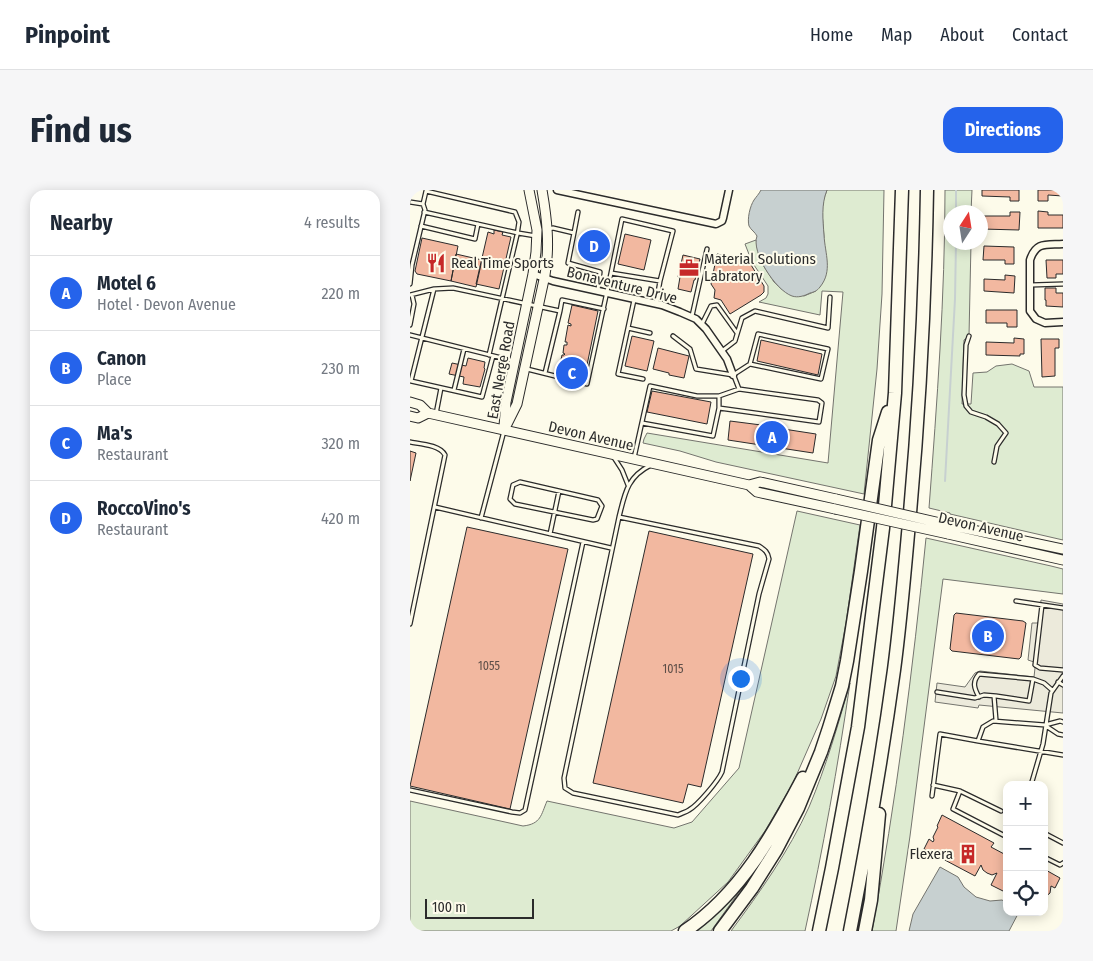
<!DOCTYPE html>
<meta charset="utf-8">
<style>
:root{--surface:#fff;--page:#f6f6f7;--text:#1f2937;--muted:#747a83;--line:#e0e1e3;--accent:#2563eb}
body{margin:0;font-family:"Fira Sans Condensed",sans-serif;background:var(--page);color:var(--text)}
.controls{position:absolute;right:15px;bottom:15px;display:grid;overflow:hidden;border-radius:10px;box-shadow:0 2px 12px #0003}
.controls button{width:45px;height:45px;display:grid;place-items:center;padding:0;border:0;border-bottom:1px solid var(--line);background:var(--surface);color:var(--text);font:25px sans-serif}
.compass{position:absolute;left:533px;top:15px;width:45px;height:45px;border-radius:50%;background:var(--surface);box-shadow:0 2px 12px #0003;rotate:12deg}
.scale{position:absolute;left:15px;bottom:12px;width:109px;box-sizing:border-box;padding-left:5px;border:2px solid #2b2b2b;border-top:0;font-size:14px;line-height:18px;white-space:nowrap;color:#2b2b2b;-webkit-text-stroke:4px #fdfbea;paint-order:stroke}
.you{position:absolute;left:330px;top:488px;width:18px;height:18px;margin:-12px;border:4px solid #fff;border-radius:50%;background:#1a73e8;box-shadow:0 0 0 8px #1a73e833}
.badge{display:grid;place-items:center;width:32px;height:32px;border-radius:50%;background:var(--accent);color:#fff;font-size:16px;font-weight:700}
.pin{position:absolute;translate:-50% -50%;border:2px solid #fff;box-shadow:0 1px 5px #0006}
.list{margin:0;padding:0;list-style:none}
h2{display:flex;justify-content:space-between;align-items:center;height:65px;margin:0;padding:0 20px;font-size:21px}
h2 small{font-size:16px;font-weight:400;color:var(--muted)}
.list li{display:grid;grid-template-columns:32px 1fr auto;gap:15px;align-items:center;box-sizing:border-box;height:75px;padding:0 20px;border-top:1px solid var(--line)}
.list b{display:block;font-size:19px;white-space:nowrap}
.list p{margin:0;font-size:16px;white-space:nowrap;color:var(--muted)}
.list em{font-size:16px;font-style:normal;color:var(--muted)}
.icon{flex:none;width:28px;height:28px;fill:none;stroke:currentColor;stroke-width:2;stroke-linecap:round;stroke-linejoin:round}
.map{position:relative;flex:none;width:653px;height:741px;overflow:hidden;border-radius:15px}
header{display:flex;align-items:center;gap:30px;box-sizing:border-box;height:70px;padding:0 25px;background:var(--surface);border-bottom:1px solid var(--line)}
header strong{font-size:24px}
nav{display:flex;gap:28px;margin-inline-start:auto;font-size:18px}
.intro{display:flex;align-items:center;justify-content:space-between;box-sizing:border-box;height:120px;padding:0 30px}
h1{margin:0;font-size:35px}
.button{padding:12px 22px;border-radius:15px;background:var(--accent);color:#fff;font-size:18px;font-weight:700}
main{display:flex;gap:30px;padding:0 30px}
aside{flex:1;background:var(--surface);border-radius:15px;box-shadow:0 2px 12px #0003}
.map>svg:first-child{display:block}
.green{fill:#deebd1;stroke:#74746e}
.parking{fill:#eceadb;stroke:#74746e}
.water{fill:#c7d0d0;stroke:#74746e}
.lines{fill:none;stroke-linecap:round;stroke-linejoin:round}
.stream{stroke:#c7d0d0;stroke-width:2}
.building{fill:#f2b8a0;stroke:#2b2b2b}
.lane-casing{stroke:#2b2b2b;stroke-width:5.5}
.street-casing{stroke:#2b2b2b;stroke-width:9}
.secondary-casing{stroke:#2b2b2b;stroke-width:11}
.highway-casing{stroke:#2b2b2b;stroke-width:15}
.lane{stroke:#fdfbea;stroke-width:3}
.street{stroke:#fdfbea;stroke-width:6}
.secondary{stroke:#fdfbea;stroke-width:9}
.highway{stroke:#fdfbea;stroke-width:12}
.secondary-bridge-casing{stroke:#2b2b2b;stroke-width:11;stroke-linecap:butt}
.secondary-bridge{stroke:#fdfbea;stroke-width:9}
.labels{text-anchor:middle;dominant-baseline:central;stroke-width:4;stroke-linejoin:round;paint-order:stroke}
.number-label{font-size:12px;fill:#5d4e48}
.poi-label{font-size:15px;fill:#2b2b2b;stroke:#fdfbea;text-anchor:start}
.street-label{font-size:15px;fill:#2b2b2b;stroke:#fdfbea}
</style>
<header>
<strong>Pinpoint</strong>
<nav><a>Home</a><a>Map</a><a>About</a><a>Contact</a></nav>
</header>
<div class="intro"><h1>Find us</h1><a class="button">Directions</a></div>
<main>
<aside>
<h2>Nearby<small>4 results</small></h2>
<ul class="list">
<li><span class="badge">A</span><div><b>Motel 6</b><p>Hotel · Devon Avenue</p></div><em>220 m</em></li>
<li><span class="badge">B</span><div><b>Canon</b><p>Place</p></div><em>230 m</em></li>
<li><span class="badge">C</span><div><b>Ma's</b><p>Restaurant</p></div><em>320 m</em></li>
<li><span class="badge">D</span><div><b>RoccoVino's</b><p>Restaurant</p></div><em>420 m</em></li>
</ul>
</aside>
<div class="map">
<svg width="653" height="741" viewBox="0 0 653 741">
<rect width="100%" height="100%" fill="#fdfbea"/>
<path class="green" d="M417,0h57l-2,104 -5,75 -13,125 -148,-32 -36,-11 -37,-8 1,-4 3,-6 181,30 15,-171 -21,-1 -2,24 -61,-13 7,-4 2,-4v-8l-16,-24 -7,-18 11,-4 7,25 11,17 7,7 23,7 12,-5 8,-54 -2,-25 1,-11z
M535,0h27l-1,22h-21v30l21,1 -2,93 -5,4 -2,64h9l2,-31 14,-1 9,-6 16,-2 17,7 5,16h29v153l-113,-26v-1l-21,-5c8,-106 16,-212 16,-318z
M387,321l63,14 -14,98 -10,53 -15,43 -28,64 -28,48 -37,51 -48,44 -9,5h-261v-130l113,25c18,-2 18,-11 24,-25l127,27 18,-6 47,-54z
M516,348l125,28 12,3v25l-120,-15 -33,257 -14,95h-24c24,-130 41,-261 54,-393z
M440,493c-12,83 -27,166 -45,248h-74c29,-39 58,-80 78,-124 17,-40 29,-82 41,-124z
M337,691l-36,50h-16z"/>
<path class="parking" d="M631,410l22,4v109l-84,-8 -1,3 -43,-6 2,-19 28,4 10,-14 5,-2 54,6 1,-9 -2,-2 1,-4 -6,-2 4,-37h5l2,-1z"/>
<path class="water" d="M351,0h66c-6,15 -4,30 -3,45 1,19 9,36 -4,52 -3,4 -6,5 -10,6 -6,3 -12,5 -18,3 -17,-6 -41,-44 -35,-60 -2,-4 -6,-6 -8,-10 -2,-7 1,-20 5,-26 2,-3 5,-6 7,-10z
M530,677l18,10 6,10 12,10 14,4 12,-1 5,3v9h12l-10,19h-100l4,-17z"/>
<g class="lines">
<path class="stream" d="M546,22v-22
M535,291l10,-182 1,-57"/>
</g>
<path class="building" d="M572,0h37v11h-9v-4l-28,-1z
M628,0h25v6l-15,-1v6h-10z
M628,21l10,1v3h15v13h-25z
M600,22h10l-1,18 -37,-1v-13h28z
M84,40l9,2 -1,3 9,2 -12,52 -23,-5 12,-52 6,2z
M215,44l26,6 -7,30 -26,-6z
M178,45l17,4 -4,19 -17,-4z
M12,48l36,8 -7,35 -34,-7 -2,-3z
M574,56l30,1v17h-9v-4h-22z
M46,64l26,6 -6,27 -25,-6z
M307,64l31,6 16,26v6l-3,3 -31,19 -9,-14 -7,-2 1,-8 -4,-6z
M273,65l17,4 -5,21h-1l-3,12 -13,-3 2,-12h-2z
M636,70h17v14h-7v4h-9z
M595,85l10,1 -1,17 -30,-2v-12l21,1z
M635,98h11v5h7v14l-17,-1v-6h-1z
M162,115l26,6 -14,69 -26,-6 4,-19h2l1,-1 -2,-1 1,-8h3v-3h-2l3,-17 3,1v-2l-3,-1z
M576,120h31v17h-10v-4h-21z
M222,146l22,5 -7,30 -22,-5z
M604,148l10,1v15h-4v2l-34,-1v-13l28,1z
M631,149h18v9h-4v28l-13,1z
M351,150l61,14 -4,21 -61,-14z
M248,158l31,8 -5,22 -15,-3v-2l-16,-4z
M58,168l17,4 -1,6 1,1 -5,18 -17,-3 1,-7 -15,-3 3,-11 14,3z
M242,201l59,11 -4,22 -60,-12z
M320,231l39,5v-3l9,1 -1,4 39,6 -3,19 -85,-13z
M0,261l6,2 -6,28z
M57,337l101,22 -58,260 -100,-23z
M239,341l104,23 -52,233 -13,-3 -5,19 -90,-20z
M546,423l67,8 3,2 -5,34 -2,2 -67,-8 -2,-2 4,-34z
M532,625l52,28 -3,4 15,8 1,-2v40l-16,-8 6,-12 -5,2 -5,-2 -4,-3 -2,-5 -6,11 -51,-27 5,-10 4,3 1,-2 -1,-3 5,-10 -1,-1z
M634,679l16,9 -5,10 -4,-2 -1,7 -6,5z"/>
<g class="lines">
<defs>
<path id="lane" d="M0,12l13,2 2,6 -13,55 -2,19
M13,14l3,-13 89,21 4,10 -2,13 -15,64 -13,56
M14,22l94,21 18,3
M11,36l54,13 3,-15
M138,39l5,-1 21,5 -6,30 32,9 -2,18
M164,43l4,-21
M201,83l11,-54 51,12 -13,50
M621,95l32,-1
M24,99l-23,92 71,16 11,-41
M0,105l24,-6 19,-1 107,23 -15,62
M224,110l-16,74 25,5
M150,121l2,-11 42,9
M282,126l15,-67
M292,134l9,-18 6,-1 20,28
M0,135l4,-21 -2,-9
M218,138l22,5
M0,145l104,26
M263,146l17,13 6,20 37,6 17,-11 8,-30 70,15 -7,30 -71,-15
M559,146l-3,9 -2,50 2,11 5,6 15,5 12,7 8,9 -9,13 -3,16
M312,161l13,-10 7,-23 13,-7 73,17 2,-31
M117,179l60,15 24,-111 49,8 -4,23
M44,200l10,-41
M309,218v-12
M26,224l5,-26
M232,233l71,13 6,-28 100,14 3,-19 -4,-3 -79,-11
M0,252c11,2 30,3 35,13l-35,169
M203,266l9,14 6,15
M224,268l16,-72 47,10h22l20,-7 -5,-13
M110,292l78,18 4,6 -5,13 -4,1 -78,-16 -5,-5 3,-14z
M25,317l176,41
M209,327l140,29c6,4 9,6 10,13l-10,35 -37,178c-4,9 -24,33 -33,38 -3,2 -7,3 -11,5l-105,-22 -8,-5 -1,-10 55,-261c6,-24 8,-40 32,-52
M71,328l23,-87
M140,344l9,-43
M606,411l47,7
M632,415l-7,60 5,3 23,2
M648,492l5,3
M527,502l38,6 9,-3 12,1 33,5 4,-22 11,4 8,7
M584,506l2,24
M569,507c-5,-9 -7,-15 0,-23l54,5
M636,536l12,8 5,1
M568,551l85,14
M523,595l27,6
M621,595l12,-41 8,-51 12,-17
M0,600l102,22 8,1 5,-3 58,-268
M522,606l8,-62 38,7 5,-14 10,-6 52,4 15,-4 3,1
M591,621l-41,-20 -7,18 54,28
M634,643l19,10
M634,667l16,8 3,-2"/>
<path id="street" d="M147,0l159,34 6,-3 1,-3 6,-28
M653,54c-16,1 -27,-3 -33,16v51l6,8 9,4 18,-1
M123,84l20,7 109,24 18,7 16,7 10,10 21,30 6,16"/>
<path id="secondary" d="M0,212l10,3 8,8 321,72 8,7 78,17
M0,226l8,2 10,-5
M94,236l2,-24 27,-128 3,-22 1,-22 -8,-40
M94,240l13,-26 28,-129c5,-29 2,-56 -3,-85
M339,295l11,-3 76,17
M539,335l114,24
M538,344l115,26"/>
<path id="highway" d="M275,741c55,-37 88,-96 118,-153
M310,741l32,-43 24,-38 22,-42 23,-56 8,-24 13,-42 5,-25 14,-90 18,-131 9,-28
M409,741l13,-63 26,-141 25,-199 12,-135 7,-203
M440,741c17,-87 32,-174 44,-261 6,-45 10,-91 14,-136 11,-115 17,-229 19,-344
M455,741l6,-31 8,-86"/>
</defs>
<use href="#lane" class="lane-casing"/>
<use href="#street" class="street-casing"/>
<use href="#secondary" class="secondary-casing"/>
<use href="#highway" class="highway-casing"/>
<use href="#lane" class="lane"/>
<use href="#street" class="street"/>
<use href="#secondary" class="secondary"/>
<use href="#highway" class="highway"/>
<defs>
<path id="secondary-bridge" d="M426,309l113,26
M425,319l113,25"/>
</defs>
<use href="#secondary-bridge" class="secondary-bridge-casing"/>
<use href="#secondary-bridge" class="secondary-bridge"/>
</g>
<defs>
<symbol id="restaurant-bare" viewBox="-9 -9 18 18"><path d="M-5-6h1v4h1v-4h1v4h1v-4h1v5L-1.5 .5V6h-2V.5L-5-1ZM5-6V6H3V1.5H1.5Q1.5-4 5-6Z" fill="#c62828" stroke="#fdfbea" stroke-width="2.5" paint-order="stroke"/></symbol>
<symbol id="office-bare" viewBox="-9 -9 18 18"><path d="M-6-3h4V-5.5h4V-3h4V5H-6ZM-1-4.5V-3h2v-1.5ZM-6 0V1H6V0Z" fill="#c62828" stroke="#fdfbea" stroke-width="2.5" paint-order="stroke"/></symbol>
<symbol id="building-bare" viewBox="-9 -9 18 18"><path d="M-4-6H4V6H1V3H-1V6H-4ZM-2.5-4.3h1.7v1.8h-1.7ZM.8-4.3h1.7v1.8H.8ZM-2.5-1h1.7V.8h-1.7ZM.8-1h1.7V.8H.8Z" fill="#c62828" stroke="#fdfbea" stroke-width="2.5" paint-order="stroke"/></symbol>
</defs>
<g fill-rule="evenodd">
<use href="#restaurant-bare" x="12" y="59" width="28" height="28"/>
<use href="#office-bare" x="265" y="64" width="28" height="28"/>
<use href="#building-bare" x="544" y="650" width="28" height="28"/>
</g>
<g class="labels">
<g class="number-label">
<text x="79" y="476">1055</text>
<text x="263" y="479">1015</text>
</g>
<g class="poi-label">
<text x="294" y="69">Material Solutions<tspan x="294" dy="17">Labratory</tspan></text>
<text x="41" y="73">Real Time Sports</text>
<text x="543" y="664" text-anchor="end">Flexera</text>
</g>
<g class="street-label">
<text transform="translate(212 95) rotate(14)">Bonaventure Drive</text>
<text transform="translate(91 180) rotate(-80)">East Nerge Road</text>
<text transform="translate(181 246) rotate(13)">Devon Avenue</text>
<text transform="translate(571 337) rotate(13)">Devon Avenue</text>
</g>
</g>
</svg>
<div class="controls">
<button>+</button>
<button>−</button>
<button><svg class="icon" aria-label="locate" viewBox="0 0 24 24"><circle cx="12" cy="12" r="6"/><path d="M12 2v4M12 18v4M2 12h4M18 12h4"/></svg></button>
</div>
<svg class="compass" viewBox="-18 -18 36 36"><path d="M0-13l5 13h-10z" fill="#e53935"/><path d="M0 13l5-13h-10z" fill="#747a83"/></svg>
<div class="scale">100 m</div>
<div class="you"></div>
<div class="pin badge" style="left:362px;top:247px">A</div>
<div class="pin badge" style="left:578px;top:446px">B</div>
<div class="pin badge" style="left:162px;top:183px">C</div>
<div class="pin badge" style="left:184px;top:56px">D</div>
</div>
</main>
